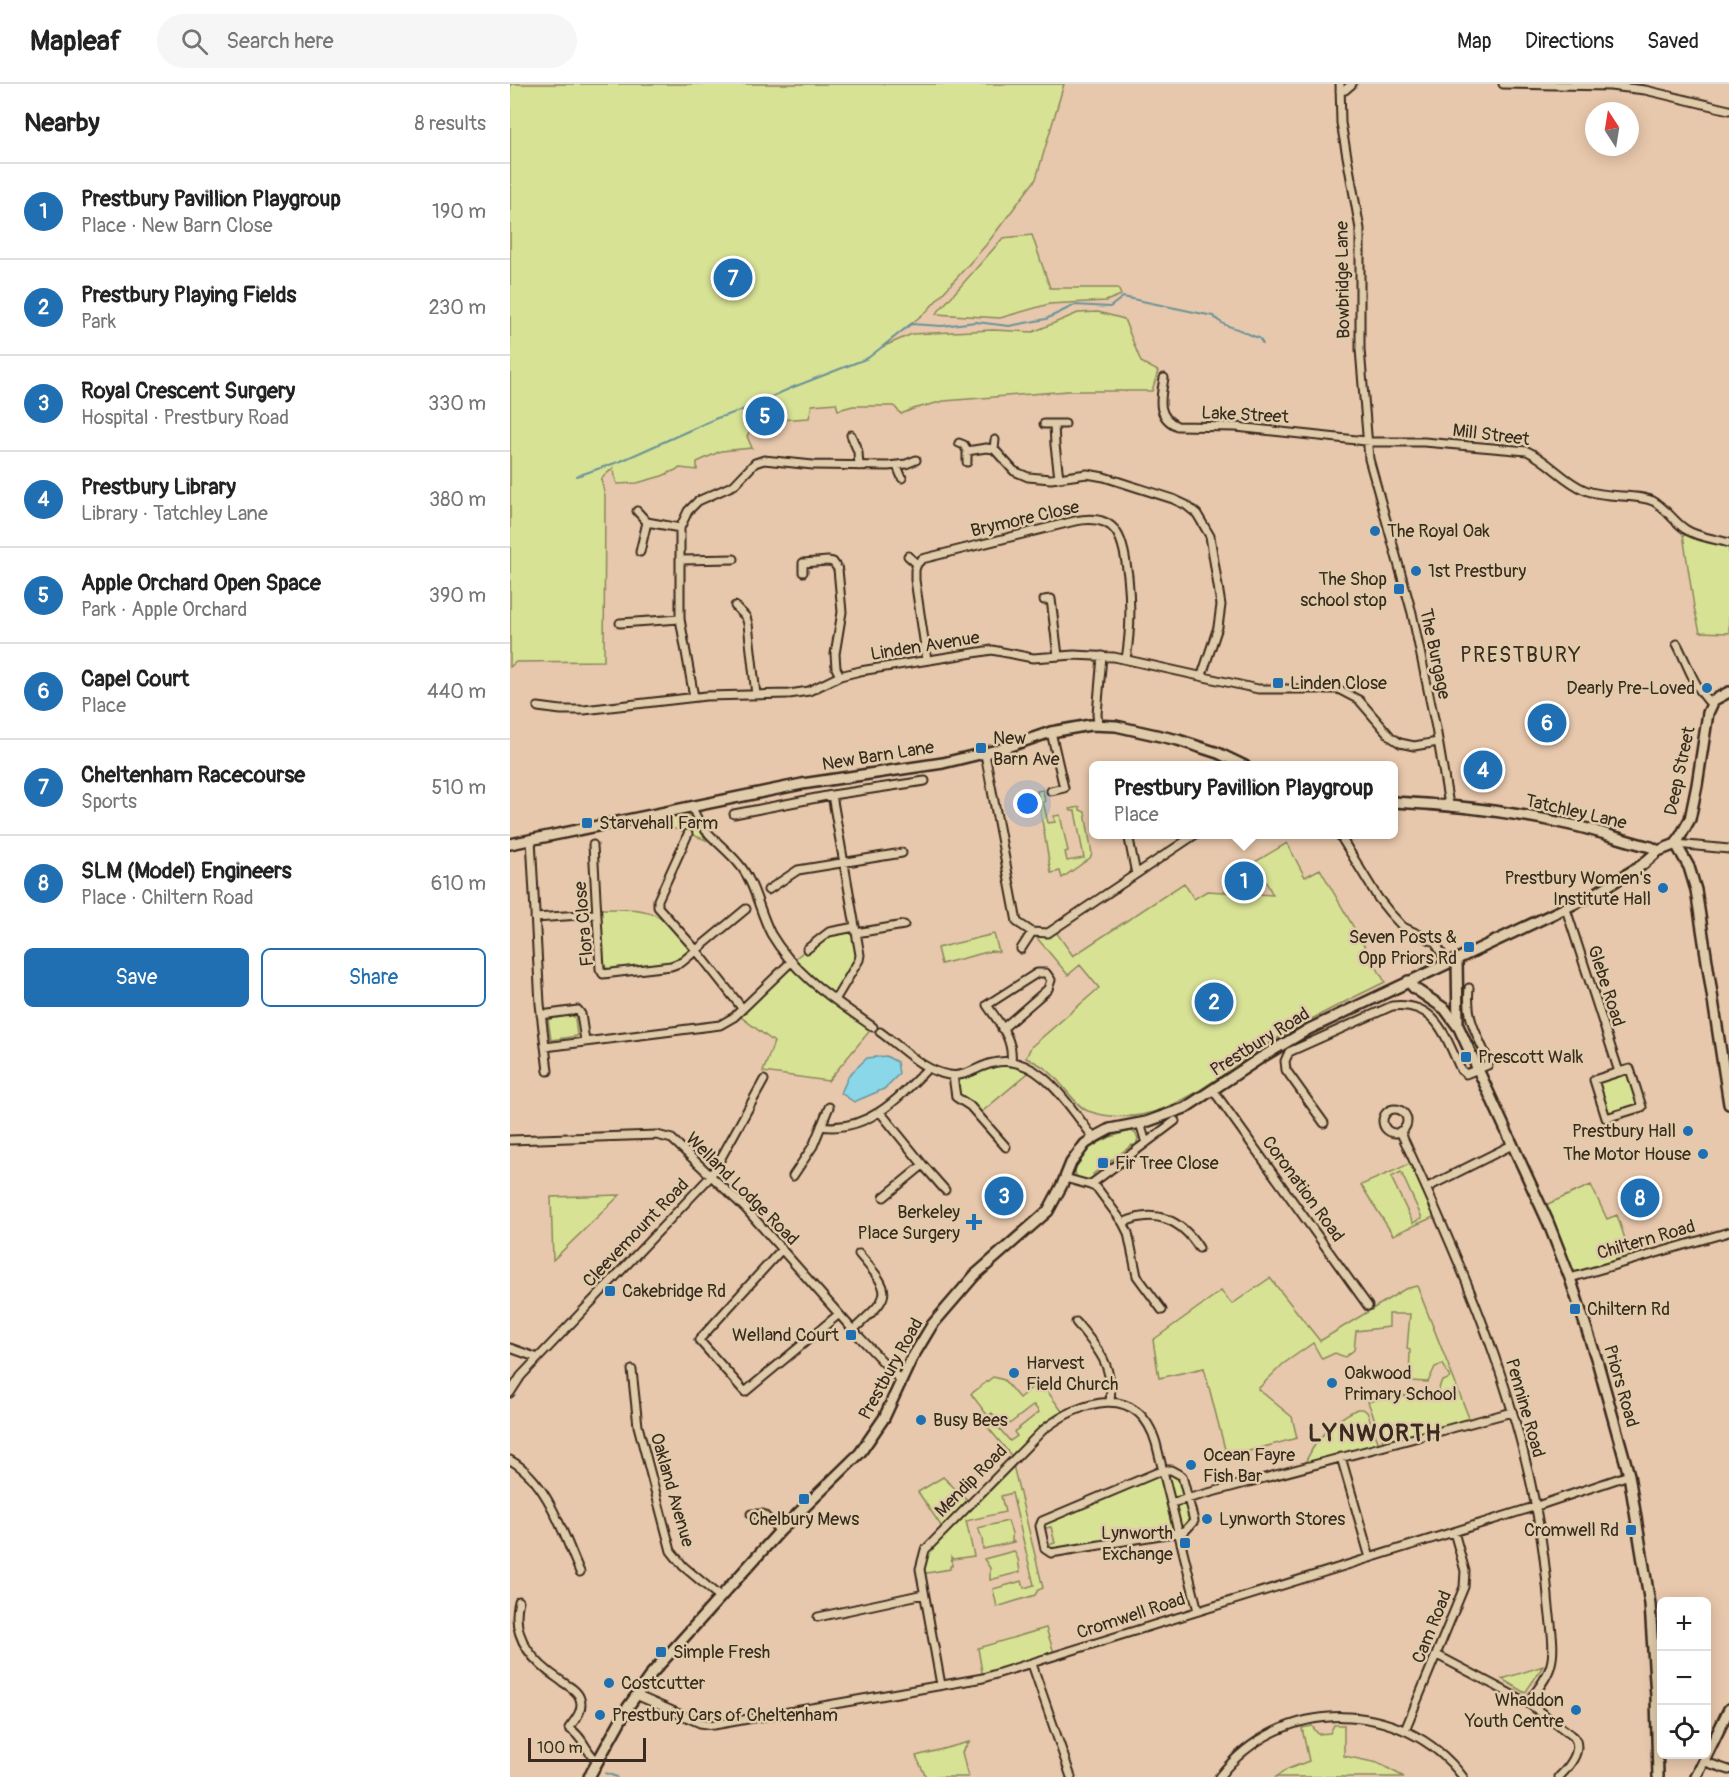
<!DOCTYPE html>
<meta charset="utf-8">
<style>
:root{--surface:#fff;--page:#f6f6f6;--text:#222;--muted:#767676;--line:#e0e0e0;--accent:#1f6fb2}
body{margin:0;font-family:Pangolin,sans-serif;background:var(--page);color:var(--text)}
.controls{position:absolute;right:18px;bottom:18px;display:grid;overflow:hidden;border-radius:9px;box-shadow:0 3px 15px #0003}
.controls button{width:54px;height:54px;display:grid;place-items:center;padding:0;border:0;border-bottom:2px solid var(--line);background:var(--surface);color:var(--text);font:30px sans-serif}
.compass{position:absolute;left:1075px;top:18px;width:54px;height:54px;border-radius:50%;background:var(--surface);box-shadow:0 3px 15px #0003;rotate:348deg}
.scale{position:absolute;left:18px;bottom:15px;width:118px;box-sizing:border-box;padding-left:6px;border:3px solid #3b2a1e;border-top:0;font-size:16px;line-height:21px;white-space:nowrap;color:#3b2a1e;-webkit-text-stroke:4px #e0ccab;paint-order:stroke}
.you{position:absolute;left:518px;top:720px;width:21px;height:21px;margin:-15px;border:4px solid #fff;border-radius:50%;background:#1a73e8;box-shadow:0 0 0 9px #1a73e833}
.badge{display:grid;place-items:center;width:39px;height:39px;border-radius:50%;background:var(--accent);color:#fff;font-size:20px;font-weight:700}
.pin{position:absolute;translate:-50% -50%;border:3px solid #fff;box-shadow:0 2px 6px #0006}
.popup{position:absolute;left:579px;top:677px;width:309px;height:78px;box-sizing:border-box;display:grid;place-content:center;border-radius:9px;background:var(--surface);filter:drop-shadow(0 2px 4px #0005);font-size:20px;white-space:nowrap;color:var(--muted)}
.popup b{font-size:22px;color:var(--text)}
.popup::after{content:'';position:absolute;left:50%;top:100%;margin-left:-12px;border:12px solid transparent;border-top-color:var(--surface)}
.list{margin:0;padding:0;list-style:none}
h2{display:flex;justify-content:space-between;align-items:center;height:78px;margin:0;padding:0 24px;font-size:26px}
h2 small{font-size:20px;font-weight:400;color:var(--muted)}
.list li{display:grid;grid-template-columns:39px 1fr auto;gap:18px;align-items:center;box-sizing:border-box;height:96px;padding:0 24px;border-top:2px solid var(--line)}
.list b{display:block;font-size:22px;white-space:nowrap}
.list p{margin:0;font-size:20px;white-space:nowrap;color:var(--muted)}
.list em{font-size:20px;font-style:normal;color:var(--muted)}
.actions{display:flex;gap:12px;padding:18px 24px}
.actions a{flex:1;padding:14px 0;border:2px solid var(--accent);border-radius:9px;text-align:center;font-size:21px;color:var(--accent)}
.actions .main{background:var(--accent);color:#fff}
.icon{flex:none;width:33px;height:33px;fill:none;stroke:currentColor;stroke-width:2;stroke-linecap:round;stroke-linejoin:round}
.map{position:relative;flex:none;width:1219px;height:1693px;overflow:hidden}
header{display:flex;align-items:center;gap:36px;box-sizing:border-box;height:84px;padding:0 30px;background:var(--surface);border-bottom:2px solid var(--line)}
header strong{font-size:28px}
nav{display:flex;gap:33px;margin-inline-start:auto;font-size:21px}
.search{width:420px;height:54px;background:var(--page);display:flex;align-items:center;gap:15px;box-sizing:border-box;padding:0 21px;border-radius:33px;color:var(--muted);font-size:22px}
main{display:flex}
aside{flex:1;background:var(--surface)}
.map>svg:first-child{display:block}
.green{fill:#d7e295;stroke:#89865a;stroke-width:1.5;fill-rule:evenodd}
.water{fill:#8ad7e9;stroke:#6a9298;stroke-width:1.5}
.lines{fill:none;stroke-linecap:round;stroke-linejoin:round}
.stream{stroke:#6a9298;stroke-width:2}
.street-casing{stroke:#3b2a1e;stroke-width:11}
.secondary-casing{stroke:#3b2a1e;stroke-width:14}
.street{stroke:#e0ccab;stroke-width:7}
.secondary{stroke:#e0ccab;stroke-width:9}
.poi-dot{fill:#1f6fb2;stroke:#e0ccab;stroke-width:2}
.labels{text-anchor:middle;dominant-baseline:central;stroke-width:5;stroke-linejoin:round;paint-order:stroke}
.street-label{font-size:18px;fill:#3b2a1e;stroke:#e0ccab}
.poi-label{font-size:18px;fill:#3b2a1e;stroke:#e0ccab;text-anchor:start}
.quarter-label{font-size:21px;letter-spacing:1.5px;fill:#3b2a1e;stroke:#e0ccab}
.district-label{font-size:24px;font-weight:bold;letter-spacing:1.5px;fill:#3b2a1e;stroke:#e0ccab}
</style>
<header>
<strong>Mapleaf</strong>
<div class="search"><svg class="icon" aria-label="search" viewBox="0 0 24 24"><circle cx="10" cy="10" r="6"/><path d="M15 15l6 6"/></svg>Search here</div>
<nav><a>Map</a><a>Directions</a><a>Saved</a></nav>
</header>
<main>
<aside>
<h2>Nearby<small>8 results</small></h2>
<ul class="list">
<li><span class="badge">1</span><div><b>Prestbury Pavillion Playgroup</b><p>Place · New Barn Close</p></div><em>190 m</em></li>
<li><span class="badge">2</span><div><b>Prestbury Playing Fields</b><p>Park</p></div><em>230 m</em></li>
<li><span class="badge">3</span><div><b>Royal Crescent Surgery</b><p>Hospital · Prestbury Road</p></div><em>330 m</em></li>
<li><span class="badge">4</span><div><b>Prestbury Library</b><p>Library · Tatchley Lane</p></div><em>380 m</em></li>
<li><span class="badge">5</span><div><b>Apple Orchard Open Space</b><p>Park · Apple Orchard</p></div><em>390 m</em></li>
<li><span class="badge">6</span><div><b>Capel Court</b><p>Place</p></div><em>440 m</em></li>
<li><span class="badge">7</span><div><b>Cheltenham Racecourse</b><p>Sports</p></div><em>510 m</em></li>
<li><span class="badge">8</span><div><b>SLM (Model) Engineers</b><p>Place · Chiltern Road</p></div><em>610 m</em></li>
</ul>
<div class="actions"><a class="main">Save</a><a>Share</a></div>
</aside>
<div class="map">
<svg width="1219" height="1693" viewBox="0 0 1219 1693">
<rect width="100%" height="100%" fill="#e8c8ac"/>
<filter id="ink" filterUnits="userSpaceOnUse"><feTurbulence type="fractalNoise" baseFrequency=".0167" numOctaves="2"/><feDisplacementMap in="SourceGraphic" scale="12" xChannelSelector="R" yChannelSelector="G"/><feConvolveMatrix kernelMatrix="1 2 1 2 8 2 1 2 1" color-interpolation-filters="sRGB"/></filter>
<g filter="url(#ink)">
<path class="green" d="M0,0h554l-28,95 -50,66 -59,66 -45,36 30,-13 81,-4 40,2 45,-19 20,-1 26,7 17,43 17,9 -6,20h-84l-124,10 -31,8 -12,5 -7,-8h-41l-15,4 -2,-7 -24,2 -3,13 -31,2 -3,3 -24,6 -4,7 5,12 -31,3 -24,11v8l-17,-2 -18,8 -25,7 -20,1 -4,-16 -12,11 4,17 -1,165 -88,1 -6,5z
M522,151l18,53h68l3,7 -15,6 -57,3 -49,14 -64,-4 67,-76z
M1173,450l46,14v85l-29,-1 -6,-25z
M533,706l2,12h-2l5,21 7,-1 -1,-6 6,-1 8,36 -3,1 2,9 17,-3 -9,-47h-4l-1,-2 10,-2v3l5,2 7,42 -2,4 -28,20 -2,-7 -9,2 -14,-82z
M171,728l10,5 15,23c-23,-10 -45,-16 -70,-18z
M777,759l18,34 15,-8 65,113c-37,18 -74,36 -109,57 -58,34 -115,97 -188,72 -11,-4 -26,-27 -35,-36 -8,-8 -17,-13 -27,-17l5,-11 68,-59 -19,-23 -12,10 -36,-43 22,-3 19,27 111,-73 10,16 13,-8 66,4 -18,-33z
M89,825c53,0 54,-2 90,38l-1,7 -5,5 -7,2 -66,8 -4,-1 -3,-8z
M345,843l5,28 -25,45 38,27 -45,54 -65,-9 11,-30 -37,-28 55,-53 31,-25z
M484,850l5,18 -8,-1 -50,13 -4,-16z
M62,931l3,3 2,18 -26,4 -3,-21z
M489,978l34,7 -55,46 -22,-18 -3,-21z
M1120,985l12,38 -36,11 -12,-38z
M621,1047l4,2 3,5 -2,8 -4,-1 -39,29 1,3 -10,4 -8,-5c-7,-25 36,-41 55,-45z
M904,1078l24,53 -45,20 -32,-50zM891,1088l21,46 -9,5 -22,-46z
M1081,1101l16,34 10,-4 15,45 -62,18 -29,-71z
M110,1111l-67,65 -2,-63z
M760,1194l50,63 85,-52 12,-3 54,137 -86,23 -17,-44c24,-8 43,-8 68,-2l5,-18 9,-4 -7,-14 -8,3 -7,15 -19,-1 1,-31 -3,-1 3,-35h-21v13l-33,4 -2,19 -9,7 -10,-4 -13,6 -9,-16 -30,21 -25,25 34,28 5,21 -70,19 -23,-89 -45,10 -6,-38 68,-49 11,13z
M483,1293l11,3 15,18 21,-17 24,33 -50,45 -28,-34 9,-8 -3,-4 -4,3 -17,-22zM524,1321l5,7 -25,20 3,4 -7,5 -12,-14 7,-6 3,4z
M847,1325h6l4,3 13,35 -77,21c11,-28 28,-46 54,-59z
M502,1377l31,127 -5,2 -3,5 -38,12 -4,-18 29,-8 2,7 10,-3 -22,-92 -11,3 4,16 -39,9 8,35 -21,3 -2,-2 1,9h-2v3l-29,5 2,-18 21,-26 -26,-38 25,-15 27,26z
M653,1386l15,2 16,49 -9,10 -134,22 -6,-7 10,-3 -4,-16 -10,2 -1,-6z
M498,1437l4,12v8l2,1 -31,7 -1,-11 -4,-10z
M504,1467l4,8 2,13 -30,8v-12l-6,-9z
M536,1544l9,28 -72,22 -5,-30z
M1033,1582l-18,27 -23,-14z
M824,1641h10v31l34,7 26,14h-128l12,-8 21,-8 -7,-33 10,-2 6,8 12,-1z
M459,1658l-7,10 6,25h-42l-10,-21z"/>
<path class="water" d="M376,972l11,6 2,12 -15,15 -30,13 -13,-9 8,-18 18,-17z"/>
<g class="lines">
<path class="stream" d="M67,392l44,-15 96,-43 23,-7 51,-23 77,-30 43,-34 31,2 34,-4 33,4 37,-7 29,-14 35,2 13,-10 90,19c9,9 16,10 27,14 7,3 11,6 19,8l4,6
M95,1689l12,4"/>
<defs>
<path id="street" d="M830,0l1,39 19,106v120l9,110 43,154 24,115 13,77
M993,0l107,2 35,4 84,20
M830,7l5,-1 7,-6
M654,294c-3,19 -9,38 13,48l59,1 139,15h49l103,9c22,10 36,30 58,39 22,9 51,3 68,11 13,7 20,20 32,28 11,8 31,10 44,14
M534,340h10
M341,351l7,17 1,14
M449,359l5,2 3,6 19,-3 8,1 20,22 14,6 23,2 36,-5 17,3 69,22 13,6 11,9 13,22 11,69 -3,22 -16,48
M484,365l1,-9
M457,378v-11
M387,382l5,12
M549,394l-4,-33 -1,-21h11
M127,427l10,11
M130,468l7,-30 33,6
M398,472l9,8
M171,476l53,-1
M407,480l5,-5 153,-38c44,-9 48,19 53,55 3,29 3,54 -2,83
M407,480l-2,6v10l12,80
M293,488v-9l25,-2 5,1 5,7 4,43 -7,42 1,14 4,8
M534,516l7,-1 7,57
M225,522l11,11 2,7 8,71
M110,539l60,-4
M1167,560c11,21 17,43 34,60
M184,613l-14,-78v-91l8,-17 10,-10 36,-16 21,-22 9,-3 49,5 75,1 18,-2 10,-4
M28,623l23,3h23l122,-14 83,-2 20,-3 31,-15 20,-5 132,-21 41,8 41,-3 40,2 144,32h80l21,11 32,37 9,6 14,3 24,-4
M588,641l-1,-11 5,-58
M475,670l32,168 15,10 16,1 148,-99
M541,707l13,-3 -13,-56
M322,711l93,-14
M182,722c8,26 29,37 46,57 17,19 21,48 33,71 24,41 64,66 102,93
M224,730l98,-19 28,160 -1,5 -24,40
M178,750l-30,66v7l39,44 45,57
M618,750l8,40
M829,750l39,64 12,15 13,14 32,15 12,21
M21,755l9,165 8,67
M1166,760l53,5
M83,761l7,124 3,5 68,-8 11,-4 64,-53
M258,806l30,-20 104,-17
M1056,825l53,163 -25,8 12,38 36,-11 -12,-38 -11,3
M25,834l60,-4
M346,849l48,-8
M297,865l22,-17 26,-5
M511,865l11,-17
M31,931l37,-5 3,4 4,27
M492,945l46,-40 3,-9 -5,-7h-9l-50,32c12,18 27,34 24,57
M370,948c21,15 43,39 69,43 16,3 29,-9 44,-12 46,-11 76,44 101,75
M35,963l175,-22 14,-8 58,-56
M443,992l3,21 14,9 36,41
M703,1006l155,216
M873 1037a12 12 0 1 1 24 0a12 12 0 1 1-24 0Z
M370,1028l43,53 -39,32
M630,1039l6,20
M814,1039l-38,-53 -1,-9 4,-9 103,-46c45,-5 53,31 69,64l5,4 22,-9v-5c-12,-28 -22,-41 -19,-72
M311,1042c46,7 78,-28 107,-58
M890,1047c69,148 135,301 148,465 1,20 8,50 3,68 -3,14 -16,28 -23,39
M0,1056l147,-5 15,4 74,70 107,121 48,51
M413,1081l22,25
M283,1092l20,-30 16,-39
M555,1094l25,7 7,3 26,35 5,10 9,43 25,34
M580,1101l85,-64
M916,1104l86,-43
M613,1139c31,-15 58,-4 76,25
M272,1165l-83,91 46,52 94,-78
M1060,1194l159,-46
M566,1238c22,27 38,43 34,80
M343,1246c39,-36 41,-35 6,-76
M0,1264l28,10
M122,1286l6,56 33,125 12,15 38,32
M0,1309l11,-17 190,-200 53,-96
M831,1373l29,101
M0,1376c38,21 53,74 70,112
M653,1386h8l11,6 12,45 -9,10 -134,22 -6,-4 -5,-23 2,-5z
M661,1419l341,-91
M241,1430h12l17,17
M9,1517c-9,35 14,61 41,79 6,5 18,10 20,19 4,11 -5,21 -11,29 16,10 17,26 29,33
M308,1533l106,-23
M927,1571l91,48 46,34c9,14 -5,30 -15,40
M522,1580l39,113
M431,1601l-21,-116 5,-19 118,-120c38,-30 95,-48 113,13l42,168
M126,1611l64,28 14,2 269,-47 554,-172 92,-31
M895,1646l59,-143 1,-16 -11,-39
M1195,1678l24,8
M709,1693c62,-81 183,-80 244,0"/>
<path id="secondary" d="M884,718c61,3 122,10 182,24 25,6 50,15 75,21l7,4
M0,760l292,-60 141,-21 58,-14 50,-17 39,-7 26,1 62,14 40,13 27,13
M1166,760l13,23 7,23 33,214
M1166,760l14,-25 7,-34 11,-72 6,-13 15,-8
M947,875l1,67
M898,897l6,7 31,21 14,19 89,194 22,56 28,86 31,111 21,129 6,92 2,81
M79,1693l39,-70 24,-34 128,-142 80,-78 24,-35 27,-58 21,-35 43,-50 73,-64 14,-26 9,-22 14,-19 12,-8 13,-7 36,-7 39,-14 77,-51 47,-28 284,-134 49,-30 16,-14 18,-7
M1186,1693l33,-68"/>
</defs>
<use href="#street" class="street-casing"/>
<use href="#secondary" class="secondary-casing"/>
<use href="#street" class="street"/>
<use href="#secondary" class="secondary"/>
</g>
</g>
<g class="poi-dot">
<circle cx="865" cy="447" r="6"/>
<circle cx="906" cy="487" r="6"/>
<rect x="883" y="499" width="12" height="12" rx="3"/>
<rect x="762" y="593" width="12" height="12" rx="3"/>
<circle cx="1197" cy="604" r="6"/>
<rect x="465" y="658" width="12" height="12" rx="3"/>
<rect x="71" y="733" width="12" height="12" rx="3"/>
<circle cx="1153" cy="804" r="6"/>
<rect x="953" y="857" width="12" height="12" rx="3"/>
<rect x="950" y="967" width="12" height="12" rx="3"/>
<circle cx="1178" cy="1047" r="6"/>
<circle cx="1193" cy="1070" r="6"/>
<rect x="587" y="1073" width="12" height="12" rx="3"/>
<path d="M461 1129h6v6h6v6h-6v6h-6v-6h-6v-6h6z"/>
<rect x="94" y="1201" width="12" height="12" rx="3"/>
<rect x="1059" y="1219" width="12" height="12" rx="3"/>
<rect x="335" y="1245" width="12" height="12" rx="3"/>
<circle cx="504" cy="1289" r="6"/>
<circle cx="822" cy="1299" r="6"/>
<circle cx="411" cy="1336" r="6"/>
<circle cx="681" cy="1381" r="6"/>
<rect x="288" y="1409" width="12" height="12" rx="3"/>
<circle cx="697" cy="1435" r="6"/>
<rect x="1115" y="1440" width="12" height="12" rx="3"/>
<rect x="669" y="1453" width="12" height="12" rx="3"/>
<rect x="145" y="1562" width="12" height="12" rx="3"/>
<circle cx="99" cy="1599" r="6"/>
<circle cx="1066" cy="1626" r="6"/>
<circle cx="90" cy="1631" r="6"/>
</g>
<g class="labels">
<g class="street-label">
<text transform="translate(833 196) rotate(-91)">Bowbridge Lane</text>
<text transform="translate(735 331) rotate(3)">Lake Street</text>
<text transform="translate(981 351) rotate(7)">Mill Street</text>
<text transform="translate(515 435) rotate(-13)">Brymore Close</text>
<text transform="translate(415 562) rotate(-9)">Linden Avenue</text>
<text transform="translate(925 570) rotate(78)">The Burgage</text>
<text transform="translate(368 672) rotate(-9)">New Barn Lane</text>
<text transform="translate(1170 687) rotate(-78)">Deep Street</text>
<text transform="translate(1066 728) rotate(13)">Tatchley Lane</text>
<text transform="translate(74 840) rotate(-95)">Flora Close</text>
<text transform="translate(1096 902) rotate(72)">Glebe Road</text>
<text transform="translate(750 958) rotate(-32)">Prestbury Road</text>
<text transform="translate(232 1105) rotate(45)">Welland Lodge Road</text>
<text transform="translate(793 1105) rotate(54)">Coronation Road</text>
<text transform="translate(126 1149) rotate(-46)">Cleevemount Road</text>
<text transform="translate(1136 1156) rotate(-16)">Chiltern Road</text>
<text transform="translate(381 1285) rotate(-61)">Prestbury Road</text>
<text transform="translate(1111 1302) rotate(74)">Priors Road</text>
<text transform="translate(1015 1324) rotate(74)">Pennine Road</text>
<text transform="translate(461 1397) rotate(-45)">Mendip Road</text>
<text transform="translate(162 1406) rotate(74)">Oakland Avenue</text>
<text transform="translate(621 1532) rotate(-18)">Cromwell Road</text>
<text transform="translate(922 1543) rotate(-68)">Cam Road</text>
</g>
<g class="poi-label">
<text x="877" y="447">The Royal Oak</text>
<text x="918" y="487">1st Prestbury</text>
<text x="877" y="495" text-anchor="end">The Shop<tspan x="877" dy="21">school stop</tspan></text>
<text x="780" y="599">Linden Close</text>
<text x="1185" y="604" text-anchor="end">Dearly Pre-Loved</text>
<text x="483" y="654">New<tspan x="483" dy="21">Barn Ave</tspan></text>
<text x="89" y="739">Starvehall Farm</text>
<text x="1141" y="794" text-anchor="end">Prestbury Women's<tspan x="1141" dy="21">Institute Hall</tspan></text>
<text x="947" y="853" text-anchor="end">Seven Posts &amp;<tspan x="947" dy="21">Opp Priors Rd</tspan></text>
<text x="968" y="973">Prescott Walk</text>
<text x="1166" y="1047" text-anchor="end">Prestbury Hall</text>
<text x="1181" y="1070" text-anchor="end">The Motor House</text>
<text x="605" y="1079">Fir Tree Close</text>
<text x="450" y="1128" text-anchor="end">Berkeley<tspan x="450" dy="21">Place Surgery</tspan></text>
<text x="112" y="1207">Cakebridge Rd</text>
<text x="1077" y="1225">Chiltern Rd</text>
<text x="329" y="1251" text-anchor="end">Welland Court</text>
<text x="516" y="1279">Harvest<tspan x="516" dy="21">Field Church</tspan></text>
<text x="834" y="1289">Oakwood<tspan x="834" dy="21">Primary School</tspan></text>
<text x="423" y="1336">Busy Bees</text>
<text x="693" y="1371">Ocean Fayre<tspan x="693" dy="21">Fish Bar</tspan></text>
<text x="294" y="1435" text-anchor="middle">Chelbury Mews</text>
<text x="709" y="1435">Lynworth Stores</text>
<text x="1109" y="1446" text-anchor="end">Cromwell Rd</text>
<text x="663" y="1449" text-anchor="end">Lynworth<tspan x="663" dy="21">Exchange</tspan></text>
<text x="163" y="1568">Simple Fresh</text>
<text x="111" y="1599">Costcutter</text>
<text x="1054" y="1616" text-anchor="end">Whaddon<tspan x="1054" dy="21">Youth Centre</tspan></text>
<text x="102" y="1631">Prestbury Cars of Cheltenham</text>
</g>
<g class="quarter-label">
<text x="1011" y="571">PRESTBURY</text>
</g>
<g class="district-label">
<text x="865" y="1349">LYNWORTH</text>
</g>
</g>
</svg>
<div class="controls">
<button>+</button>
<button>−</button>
<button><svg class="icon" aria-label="locate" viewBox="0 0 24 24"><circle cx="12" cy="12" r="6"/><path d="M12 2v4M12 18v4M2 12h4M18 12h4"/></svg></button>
</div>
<svg class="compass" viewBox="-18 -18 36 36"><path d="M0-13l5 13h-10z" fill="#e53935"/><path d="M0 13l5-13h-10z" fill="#767676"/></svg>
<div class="scale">100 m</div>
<div class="you"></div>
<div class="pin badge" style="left:734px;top:797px">1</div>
<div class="popup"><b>Prestbury Pavillion Playgroup</b>Place</div>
<div class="pin badge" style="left:704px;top:918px">2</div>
<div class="pin badge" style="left:494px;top:1112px">3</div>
<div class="pin badge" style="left:973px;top:686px">4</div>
<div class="pin badge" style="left:255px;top:332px">5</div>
<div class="pin badge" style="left:1037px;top:639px">6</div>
<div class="pin badge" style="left:223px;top:194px">7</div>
<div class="pin badge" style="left:1130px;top:1114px">8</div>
</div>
</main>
